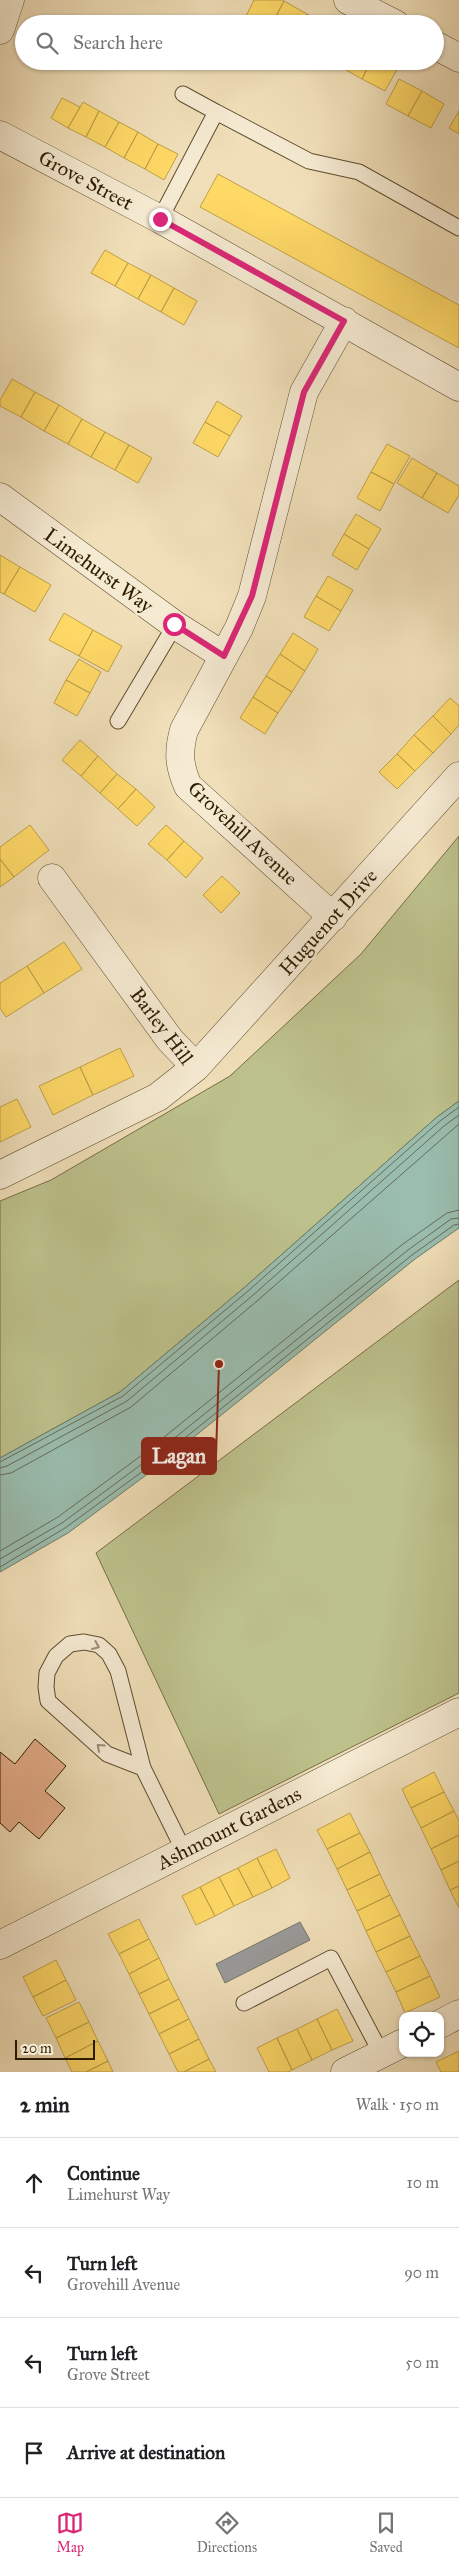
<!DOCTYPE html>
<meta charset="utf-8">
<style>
:root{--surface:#fff;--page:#f6f6f6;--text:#202124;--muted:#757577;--line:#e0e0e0;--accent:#db2777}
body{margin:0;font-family:"IM FELL Great Primer",serif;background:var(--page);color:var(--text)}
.controls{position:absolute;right:15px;bottom:15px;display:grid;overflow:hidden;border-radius:10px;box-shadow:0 1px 4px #0004}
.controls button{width:45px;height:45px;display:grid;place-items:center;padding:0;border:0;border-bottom:1px solid var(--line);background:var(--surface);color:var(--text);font:25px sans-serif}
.scale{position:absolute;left:15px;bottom:12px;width:80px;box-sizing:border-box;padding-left:5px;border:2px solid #2e1c01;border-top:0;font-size:14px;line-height:18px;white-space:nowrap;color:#2e1c01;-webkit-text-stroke:4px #f5ead2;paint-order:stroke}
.stop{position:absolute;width:15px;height:15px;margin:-11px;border:4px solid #db2777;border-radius:50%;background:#fff}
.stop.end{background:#db2777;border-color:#fff;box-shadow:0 1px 5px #0008}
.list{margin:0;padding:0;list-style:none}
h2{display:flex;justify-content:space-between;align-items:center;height:65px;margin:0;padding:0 20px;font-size:21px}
h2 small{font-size:16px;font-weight:400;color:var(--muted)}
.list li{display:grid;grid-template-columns:32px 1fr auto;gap:15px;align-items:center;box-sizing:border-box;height:90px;padding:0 20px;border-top:1px solid var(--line)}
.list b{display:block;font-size:19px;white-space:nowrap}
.list p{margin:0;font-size:16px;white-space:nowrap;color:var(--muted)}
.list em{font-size:16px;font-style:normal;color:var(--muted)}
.icon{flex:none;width:28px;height:28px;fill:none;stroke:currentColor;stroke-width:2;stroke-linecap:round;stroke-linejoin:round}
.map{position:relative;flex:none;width:459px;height:2072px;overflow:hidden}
.search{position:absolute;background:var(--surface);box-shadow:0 1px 4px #0004;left:15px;right:15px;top:15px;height:55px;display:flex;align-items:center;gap:12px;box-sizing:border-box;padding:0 18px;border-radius:28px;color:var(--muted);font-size:19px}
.sheet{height:425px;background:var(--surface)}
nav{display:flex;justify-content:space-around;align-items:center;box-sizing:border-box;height:70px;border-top:1px solid var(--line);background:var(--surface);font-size:14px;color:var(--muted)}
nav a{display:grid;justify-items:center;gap:2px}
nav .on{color:var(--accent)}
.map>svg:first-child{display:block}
.green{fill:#bdc18c;stroke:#766e46}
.water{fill:#9abdaf;stroke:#6f7d69}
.homes{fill:#ffd966;stroke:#c0a048}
.industry{fill:#999;stroke:#79746b}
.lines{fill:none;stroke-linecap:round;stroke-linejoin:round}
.shore{stroke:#646c58;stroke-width:1}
.building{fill:#e6af8c;stroke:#2e1c01}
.lane-casing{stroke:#5e4d2f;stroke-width:17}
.street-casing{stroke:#5e4d2f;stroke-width:29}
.lane{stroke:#f5ead2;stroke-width:15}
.street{stroke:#f5ead2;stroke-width:28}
.oneway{stroke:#9b8d74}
.route{stroke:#db2777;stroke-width:6}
.labels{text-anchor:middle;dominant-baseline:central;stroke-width:5;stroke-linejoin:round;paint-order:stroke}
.street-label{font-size:20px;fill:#2e1c01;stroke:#f5ead2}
.leader{fill:none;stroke:#8f2418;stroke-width:2}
.callout-dot{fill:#8f2418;stroke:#f5ead2;stroke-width:2}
.callout{fill:#8f2418;stroke:#8f2418;stroke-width:2}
.callout-label{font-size:21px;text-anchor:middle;font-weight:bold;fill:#fff}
</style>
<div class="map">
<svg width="459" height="2072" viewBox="0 0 459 2072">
<rect width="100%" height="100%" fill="#f0dfb9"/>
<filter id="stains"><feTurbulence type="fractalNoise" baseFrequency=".004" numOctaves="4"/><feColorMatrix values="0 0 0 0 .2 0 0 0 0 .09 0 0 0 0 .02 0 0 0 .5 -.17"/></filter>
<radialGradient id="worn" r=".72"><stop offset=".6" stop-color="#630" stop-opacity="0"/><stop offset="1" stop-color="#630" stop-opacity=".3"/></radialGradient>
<path class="green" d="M459,836v265l-22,16 -192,170 -125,105 -120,66v-257l51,-21 179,-104 131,-122z
M459,1280v413l-240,121 -123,-261z"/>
<path class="water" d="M459,1101v127l-44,31 -262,211 -85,63 -68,39v-114l120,-66 125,-105 192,-170z"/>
<path class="homes" d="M254,0h28l2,1 -12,23h-11l-15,-8z
M284,1l23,13 -5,10h-30z
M307,14l18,10h-23z
M330,61h11l-2,5z
M341,61h30l-9,18 -23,-13z
M371,61h23l6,3 -15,27 -23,-12z
M399,79l23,12 -14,25 -22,-12z
M422,91l22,13 -13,24 -23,-12z
M62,98l18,9 -12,21 -17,-10z
M83,102l16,9 -13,26 -18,-9z
M99,111l20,11 -14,25 -19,-10z
M459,111v23l-10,-6z
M119,122l19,10 -14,26 -19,-11z
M138,132l20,12 -13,25 -21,-11z
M158,144l20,10 -14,26 -19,-11z
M218,174l241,131v43l-259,-141z
M105,250l23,13 -13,23 -24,-13z
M128,263l23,12 -13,24 -23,-13z
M151,275l23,13 -13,24 -23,-13z
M174,288l23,13 -13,24 -23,-13z
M12,379l23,13 -14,25 -21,-11v-6z
M35,392l24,13 -15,26 -23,-14z
M217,401l25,15 -12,20 -25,-14z
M59,405l23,14 -14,25 -24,-13z
M82,419l23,13 -14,25 -23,-13z
M205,422l25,14 -12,21 -25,-14z
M105,432l24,13 -14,25 -24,-13z
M387,444l23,12 -16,28 -23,-12z
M129,445l23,13 -14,25 -23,-13z
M412,458l25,15 -15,25 -25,-15z
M371,472l23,12 -14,27 -23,-13z
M437,473l22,13v9l-11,18 -26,-15z
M356,514l25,15 -12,20 -25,-15z
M344,534l25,15 -12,21 -25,-15z
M0,555l20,12 -16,27 -4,-2z
M20,567l31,18 -16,27 -31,-18z
M328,576l25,14 -12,21 -25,-15z
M316,596l25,15 -12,20 -25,-14z
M64,613l29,17 -14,26 -30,-16z
M93,630l29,16 -14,26 -29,-16z
M293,633l25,16 -13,22 -25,-17z
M280,654l25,17 -13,21 -26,-16z
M79,659l22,13 -11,21 -24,-13z
M266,676l26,16 -14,21 -25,-16z
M66,680l24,13 -13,23 -23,-13z
M253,697l25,16 -13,21 -25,-16z
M450,698l9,8v19l-8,9 -18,-18z
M433,716l18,18 -18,19 -19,-18z
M414,735l19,18 -18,18 -18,-17z
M80,740l18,16 -17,20 -19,-16z
M397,754l18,17 -18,18 -18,-17z
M98,756l19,18 -17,19 -19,-17z
M117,774l19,15 -18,20 -18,-16z
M136,789l19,18 -18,19 -19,-17z
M30,825l19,25 -35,27 -14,-18v-12z
M166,825l18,16 -17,19 -19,-16z
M184,841l19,17 -17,20 -19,-18z
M0,859l14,18 -14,10z
M222,876l18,17 -19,20 -18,-18z
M64,942l18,27 -38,24 -17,-27z
M27,966l17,27 -38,24 -6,-9v-25z
M120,1048l14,28 -41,19 -13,-28z
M80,1067l13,28 -40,20 -14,-29z
M17,1099l14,28 -31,15v-35z
M434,1772l10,20 -33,16 -9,-19z
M444,1792l10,19 -33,17 -10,-20z
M454,1811l5,10v14l-28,14 -10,-21z
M350,1813l10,20 -33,16 -10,-19z
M360,1833l10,19 -33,17 -10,-20z
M459,1835v26l-18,9 -10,-21z
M276,1849l14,29 -18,10 -15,-30z
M370,1852l10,22 -33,16 -10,-21z
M257,1858l15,30 -19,9 -15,-29z
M459,1861v25l-9,4 -9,-20z
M238,1868l15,29 -19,9 -15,-29z
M380,1874l10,21 -33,16 -10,-21z
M219,1877l15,29 -19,10 -15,-29z
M459,1886v22l-9,-18z
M200,1887l15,29 -19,9 -14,-29z
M390,1895l10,20 -34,16 -9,-20z
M400,1915l10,21 -34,16 -10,-21z
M139,1919l10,20 -30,15 -11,-20z
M410,1936l10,20 -34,16 -10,-20z
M149,1939l10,19 -30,16 -10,-20z
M420,1956l10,20 -34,16 -10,-20z
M159,1958l10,21 -30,15 -10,-20z
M56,1960l10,20 -33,17 -10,-20z
M430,1976l10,21 -35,16 -9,-21z
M169,1979l10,20 -30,15 -10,-20z
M66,1980l10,20 -33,16 -10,-19z
M179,1999l10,20 -30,15 -10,-20z
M79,2002l10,20 -33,16 -10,-20z
M337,2009l16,32 -21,9 -15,-31z
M189,2019l10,20 -30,15 -10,-20z
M317,2019l15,31 -20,10 -15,-31z
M89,2022l9,19 -33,17 -9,-20z
M297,2029l15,31 -20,10 -15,-32z
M277,2038l15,32 -4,2h-19l-12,-24z
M199,2039l10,20 -25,13h-6l-9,-18z
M98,2041l10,20 -22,11h-14l-7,-14z
M459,2051v21h-18l-5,-10z
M209,2059l7,13h-32z
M108,2061l5,11h-27z"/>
<path class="industry" d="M300,1922l10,18 -85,43 -9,-19z"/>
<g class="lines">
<path class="shore" d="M0,1462l123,-66 125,-105 192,-170 19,-14
M0,1468l7,-2 120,-65 125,-105 192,-170 15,-11
M0,1475l11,-2 120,-66 126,-106 202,-177
M0,1551l58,-34 84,-62 261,-211 44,-31 12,-3
M0,1559l62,-36 84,-62 262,-211 43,-31 8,-1
M0,1567l65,-39 85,-62 262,-211 42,-30 5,-1"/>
</g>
<path class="building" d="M35,1739l31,27 -21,25 20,17 -26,31 -20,-17 -9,10 -10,-9v-71l15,12z"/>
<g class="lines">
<defs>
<path id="lane" d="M183,94l33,18
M160,219l56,-107 93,49 50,11 100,56
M118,721l57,-96
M143,1768l-36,-14 -59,-53 -2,-14 1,-14 9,-17 14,-12 14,-2 15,3 10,9 9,17 25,97 41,83
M244,2003l87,-45 50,95"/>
<path id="street" d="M348,0l47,24
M0,30l10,-30
M435,45l24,13
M0,135l160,84 299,168
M0,497l175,128 49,31
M52,878l118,162 26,27
M333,917l-145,-131c-9,-20 -10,-34 -4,-56l55,-102 13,-32 52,-204 40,-71
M0,1175l158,-78 38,-30 263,-291
M0,1945l459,-233
M440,2024l19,-10
M345,2072l58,-29"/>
</defs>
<use href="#lane" class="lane-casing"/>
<use href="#street" class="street-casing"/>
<use href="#lane" class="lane"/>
<use href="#street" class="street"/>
</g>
<defs><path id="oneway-chevron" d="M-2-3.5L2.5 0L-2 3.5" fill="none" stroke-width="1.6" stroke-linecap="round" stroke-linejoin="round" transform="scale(1.25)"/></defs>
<g class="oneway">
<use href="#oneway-chevron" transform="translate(96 1646) rotate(23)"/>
<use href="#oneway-chevron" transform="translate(100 1747) rotate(-138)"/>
</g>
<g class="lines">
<path class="route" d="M160,219l184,102 -40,71 -52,204 -28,60 -50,-32"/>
</g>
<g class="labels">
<g class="street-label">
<text transform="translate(86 180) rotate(28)">Grove Street</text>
<text transform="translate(99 570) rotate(36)">Limehurst Way</text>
<text transform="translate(243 833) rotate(43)">Grovehill Avenue</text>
<text transform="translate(328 922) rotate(-48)">Huguenot Drive</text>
<text transform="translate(162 1026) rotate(53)">Barley Hill</text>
<text transform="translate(229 1828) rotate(-27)">Ashmount Gardens</text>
</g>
</g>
<path class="leader" d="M219 1364L216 1456"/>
<circle class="callout-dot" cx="219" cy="1364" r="5"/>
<rect class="callout" x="142" y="1438" width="74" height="36" rx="5"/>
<g class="callout-label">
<text x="179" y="1463">Lagan</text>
</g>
<rect width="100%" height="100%" filter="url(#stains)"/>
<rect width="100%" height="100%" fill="url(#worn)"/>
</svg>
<div class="controls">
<button><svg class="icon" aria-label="locate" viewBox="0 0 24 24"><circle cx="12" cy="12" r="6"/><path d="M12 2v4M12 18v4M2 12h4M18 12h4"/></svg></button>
</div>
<div class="scale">20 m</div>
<div class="stop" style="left:174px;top:624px"></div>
<div class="stop end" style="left:160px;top:219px"></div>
<div class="search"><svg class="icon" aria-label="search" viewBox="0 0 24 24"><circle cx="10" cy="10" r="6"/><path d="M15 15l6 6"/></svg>Search here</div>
</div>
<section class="sheet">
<h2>2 min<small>Walk · 150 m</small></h2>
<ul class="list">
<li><svg class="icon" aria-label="ahead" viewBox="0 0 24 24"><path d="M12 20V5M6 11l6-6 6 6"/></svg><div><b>Continue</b><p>Limehurst Way</p></div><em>10 m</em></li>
<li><svg class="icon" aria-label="left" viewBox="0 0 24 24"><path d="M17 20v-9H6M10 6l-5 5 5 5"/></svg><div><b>Turn left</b><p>Grovehill Avenue</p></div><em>90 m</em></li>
<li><svg class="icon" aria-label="left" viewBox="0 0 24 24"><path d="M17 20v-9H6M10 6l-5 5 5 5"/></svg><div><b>Turn left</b><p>Grove Street</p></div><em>50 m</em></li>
<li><svg class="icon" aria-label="arrive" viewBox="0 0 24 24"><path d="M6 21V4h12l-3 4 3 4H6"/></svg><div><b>Arrive at destination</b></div></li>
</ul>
</section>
<nav>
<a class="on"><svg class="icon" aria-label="map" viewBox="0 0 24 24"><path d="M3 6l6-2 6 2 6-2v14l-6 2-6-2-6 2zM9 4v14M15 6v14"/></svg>Map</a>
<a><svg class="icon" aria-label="directions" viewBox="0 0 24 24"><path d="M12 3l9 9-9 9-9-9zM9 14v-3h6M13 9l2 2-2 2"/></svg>Directions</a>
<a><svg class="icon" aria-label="saved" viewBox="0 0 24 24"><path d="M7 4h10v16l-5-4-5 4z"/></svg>Saved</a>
</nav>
